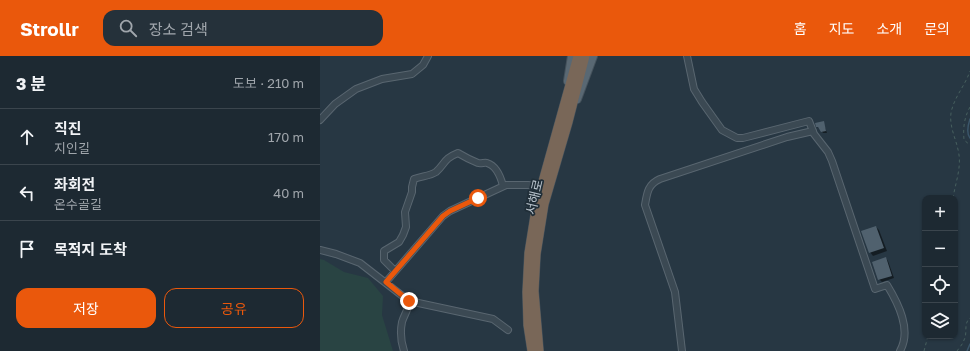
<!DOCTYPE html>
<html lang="ko">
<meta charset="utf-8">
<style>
:root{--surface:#1d2932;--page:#25313a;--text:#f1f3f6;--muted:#a0a6ac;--line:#3b454d;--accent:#ea580c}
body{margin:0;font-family:"Golos Text","Noto Sans KR",sans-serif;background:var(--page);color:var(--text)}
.controls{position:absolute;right:12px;bottom:12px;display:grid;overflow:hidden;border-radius:8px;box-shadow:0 1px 3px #0004}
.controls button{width:36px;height:36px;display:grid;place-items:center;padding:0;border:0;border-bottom:1px solid var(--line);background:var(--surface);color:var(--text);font:20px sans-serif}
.stop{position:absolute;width:12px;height:12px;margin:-9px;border:3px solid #ea580c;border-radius:50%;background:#fff}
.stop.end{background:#ea580c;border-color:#fff;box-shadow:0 1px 4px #0008}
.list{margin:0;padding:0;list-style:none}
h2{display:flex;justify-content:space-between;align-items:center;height:52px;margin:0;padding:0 16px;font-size:17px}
h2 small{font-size:13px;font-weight:400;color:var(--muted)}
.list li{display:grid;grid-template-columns:26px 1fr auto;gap:12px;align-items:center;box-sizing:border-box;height:56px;padding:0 16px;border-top:1px solid var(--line)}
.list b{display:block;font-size:15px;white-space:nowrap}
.list p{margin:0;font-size:13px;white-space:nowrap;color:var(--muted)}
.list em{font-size:13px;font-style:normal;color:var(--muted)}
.actions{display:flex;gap:8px;padding:12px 16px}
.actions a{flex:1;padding:9px 0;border:1px solid var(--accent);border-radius:12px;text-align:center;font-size:14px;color:var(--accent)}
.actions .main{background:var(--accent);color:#fff}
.icon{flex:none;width:22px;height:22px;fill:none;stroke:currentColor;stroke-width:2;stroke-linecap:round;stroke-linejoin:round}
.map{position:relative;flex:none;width:650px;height:295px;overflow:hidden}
header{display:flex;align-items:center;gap:24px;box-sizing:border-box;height:56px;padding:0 20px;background:var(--accent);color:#fff}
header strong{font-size:19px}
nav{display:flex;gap:22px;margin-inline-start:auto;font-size:14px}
.search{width:280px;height:36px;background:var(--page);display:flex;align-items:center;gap:10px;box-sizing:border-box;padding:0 14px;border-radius:12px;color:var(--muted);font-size:15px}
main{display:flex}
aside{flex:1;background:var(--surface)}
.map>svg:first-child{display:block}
.green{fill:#294443}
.shadow{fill:#0007}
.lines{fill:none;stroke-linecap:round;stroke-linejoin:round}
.stream{stroke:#3b566a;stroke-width:1.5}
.building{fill:#50616e}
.minor-casing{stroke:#596670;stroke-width:8}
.major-casing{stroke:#45525c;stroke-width:10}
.highway-casing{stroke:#46535d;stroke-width:10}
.path{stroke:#47605f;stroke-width:1;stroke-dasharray:3 3;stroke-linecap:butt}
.minor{stroke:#3b4953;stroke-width:6}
.major{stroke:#596873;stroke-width:8}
.highway{stroke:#796758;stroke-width:9}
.route{stroke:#ea580c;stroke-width:5}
.labels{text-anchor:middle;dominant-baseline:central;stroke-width:3.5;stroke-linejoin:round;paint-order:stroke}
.street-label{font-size:13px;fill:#b8c3cc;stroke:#202e38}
</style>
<header>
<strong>Strollr</strong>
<div class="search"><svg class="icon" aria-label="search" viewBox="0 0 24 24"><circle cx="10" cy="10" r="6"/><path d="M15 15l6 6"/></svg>장소 검색</div>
<nav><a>홈</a><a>지도</a><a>소개</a><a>문의</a></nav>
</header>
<main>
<aside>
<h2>3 분<small>도보 · 210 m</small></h2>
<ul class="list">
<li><svg class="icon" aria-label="ahead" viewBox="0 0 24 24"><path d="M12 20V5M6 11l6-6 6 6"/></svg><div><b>직진</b><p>지인길</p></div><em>170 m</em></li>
<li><svg class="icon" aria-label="left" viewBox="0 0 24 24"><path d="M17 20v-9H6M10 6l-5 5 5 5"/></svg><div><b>좌회전</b><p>온수골길</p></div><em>40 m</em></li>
<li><svg class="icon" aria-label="arrive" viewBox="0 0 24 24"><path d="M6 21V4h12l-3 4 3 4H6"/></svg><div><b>목적지 도착</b></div></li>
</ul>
<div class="actions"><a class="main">저장</a><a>공유</a></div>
</aside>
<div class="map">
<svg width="650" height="295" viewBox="0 0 650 295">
<rect width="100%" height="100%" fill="#273743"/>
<path class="green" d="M0,203l4,1 20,12 24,6 15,18 -1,19 11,36h-73z"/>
<path class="shadow" d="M503,66l4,11h-4l-3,-5 -3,-1z
M556,171l3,3 8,21 -14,5 -3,-4z
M566,202l2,3 6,17 -12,4 -3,-3z"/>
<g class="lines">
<path class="stream" d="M650,63c-2,6 -4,14 0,19
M647,295l3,-7"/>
</g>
<path class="building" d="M504,65l2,10 -5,1 -3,-5h-2l-1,-4z
M556,170l8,22 -15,5 -8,-22z
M566,201l6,19 -14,4 -6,-18z"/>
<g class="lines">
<defs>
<path id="minor" d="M367,0l7,33 8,13 20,28 15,8h6l66,-17 5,13 14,18 4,9 43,128 12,-4c11,18 25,45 13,66
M0,64l15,-16 21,-15 26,-10 30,-5 11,-9 5,-9
M0,194l16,4 24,9 49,38c0,8 -5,14 -7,21 -2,10 -1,20 2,29
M75,215l-11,-11v-9l15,-9 4,-7 3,-8 -1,-15 7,-20v-5l2,-8c8,-3 16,-3 22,-7 10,-9 7,-13 22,-19 5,3 15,8 20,10 3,1 7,-1 9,0 10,3 14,15 16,23
M66,226l57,-66 7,-5 56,-26h22l14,2
M89,245l84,18 15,11
M362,295l-7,-59 -30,-87c2,-12 3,-21 15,-26l127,-42 26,-6"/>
<path id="major" d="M248,25l4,-25
M257,43l16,-43"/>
<path id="highway" d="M212,295l-4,-26 -1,-33 2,-39 8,-50 41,-147
M219,295l-5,-60 2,-37 8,-50 24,-82 17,-66"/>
</defs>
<use href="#minor" class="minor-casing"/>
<use href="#major" class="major-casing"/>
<use href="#highway" class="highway-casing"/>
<path class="path" d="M650,51c-6,11 -7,21 -6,33l6,5
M633,142c2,-13 8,-29 6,-43 -2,-15 -10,-27 -8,-42 3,-16 14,-27 19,-42
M605,231v8
M604,295l4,-15
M637,295c2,-3 6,-7 7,-11 4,-7 -1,-16 6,-22"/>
<use href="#minor" class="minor"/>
<use href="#major" class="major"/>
<use href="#highway" class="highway"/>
</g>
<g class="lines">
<path class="route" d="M89,245l-23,-19 57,-66 7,-5 28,-13"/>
</g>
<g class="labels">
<g class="street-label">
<text transform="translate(214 141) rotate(-77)">서해로</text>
</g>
</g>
</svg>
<div class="controls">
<button>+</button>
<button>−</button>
<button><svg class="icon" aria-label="locate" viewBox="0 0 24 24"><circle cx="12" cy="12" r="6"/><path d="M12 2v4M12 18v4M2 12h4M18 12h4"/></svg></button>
<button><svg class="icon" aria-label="layers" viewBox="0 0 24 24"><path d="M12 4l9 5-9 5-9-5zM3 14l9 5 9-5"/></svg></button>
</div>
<div class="stop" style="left:158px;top:142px"></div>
<div class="stop end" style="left:89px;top:245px"></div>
</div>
</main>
